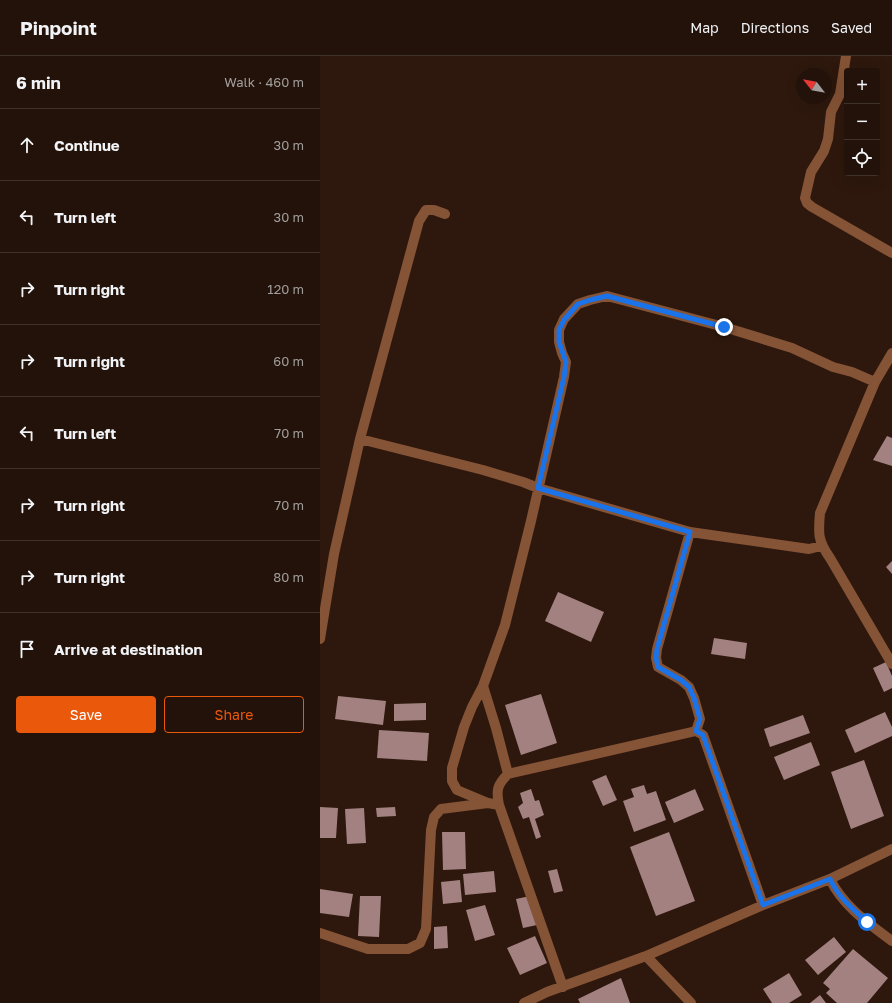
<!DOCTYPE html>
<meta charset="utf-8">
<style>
:root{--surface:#22120a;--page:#2a1b13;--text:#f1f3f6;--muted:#a29e9c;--line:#3f322b;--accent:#ea580c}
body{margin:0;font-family:"Golos Text",sans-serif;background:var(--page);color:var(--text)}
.controls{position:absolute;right:12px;top:12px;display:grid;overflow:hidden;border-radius:4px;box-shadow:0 4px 16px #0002}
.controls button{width:36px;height:36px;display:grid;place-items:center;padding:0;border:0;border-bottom:1px solid var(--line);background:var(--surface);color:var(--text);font:20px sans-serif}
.compass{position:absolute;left:476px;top:12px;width:36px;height:36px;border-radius:50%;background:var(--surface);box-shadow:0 4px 16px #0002;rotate:301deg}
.stop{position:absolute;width:12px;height:12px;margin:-9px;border:3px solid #1a73e8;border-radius:50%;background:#fff}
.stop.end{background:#1a73e8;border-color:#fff;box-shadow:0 1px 4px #0008}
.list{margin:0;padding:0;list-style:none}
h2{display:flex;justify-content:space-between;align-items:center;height:52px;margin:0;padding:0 16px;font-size:17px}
h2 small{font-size:13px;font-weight:400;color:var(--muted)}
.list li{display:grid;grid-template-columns:26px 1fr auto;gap:12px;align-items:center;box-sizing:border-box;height:72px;padding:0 16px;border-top:1px solid var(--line)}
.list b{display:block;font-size:15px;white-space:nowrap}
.list em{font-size:13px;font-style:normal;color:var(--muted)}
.actions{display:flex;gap:8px;padding:12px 16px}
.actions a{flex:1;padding:9px 0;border:1px solid var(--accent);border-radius:4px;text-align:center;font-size:14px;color:var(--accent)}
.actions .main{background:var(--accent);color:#fff}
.icon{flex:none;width:22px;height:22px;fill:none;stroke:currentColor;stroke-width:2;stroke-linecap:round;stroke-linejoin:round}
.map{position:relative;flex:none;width:572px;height:947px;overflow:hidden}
header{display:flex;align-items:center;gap:24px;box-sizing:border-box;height:56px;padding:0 20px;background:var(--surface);border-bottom:1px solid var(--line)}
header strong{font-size:19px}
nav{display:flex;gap:22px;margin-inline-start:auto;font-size:14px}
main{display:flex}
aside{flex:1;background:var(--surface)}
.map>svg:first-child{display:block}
.building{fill:#a28180}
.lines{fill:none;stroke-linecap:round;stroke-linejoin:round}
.street{stroke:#855335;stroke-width:10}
.route{stroke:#1a73e8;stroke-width:5}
</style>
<header>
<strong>Pinpoint</strong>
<nav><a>Map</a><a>Directions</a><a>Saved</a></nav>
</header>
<main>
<aside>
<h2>6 min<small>Walk · 460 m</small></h2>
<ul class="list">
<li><svg class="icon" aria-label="ahead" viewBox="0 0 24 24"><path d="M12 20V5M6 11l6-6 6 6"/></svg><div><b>Continue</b></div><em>30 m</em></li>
<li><svg class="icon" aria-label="left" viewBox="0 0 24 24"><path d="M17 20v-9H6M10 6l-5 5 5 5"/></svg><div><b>Turn left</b></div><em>30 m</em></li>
<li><svg class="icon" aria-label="right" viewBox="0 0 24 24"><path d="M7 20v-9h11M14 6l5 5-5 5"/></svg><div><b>Turn right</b></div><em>120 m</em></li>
<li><svg class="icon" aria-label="right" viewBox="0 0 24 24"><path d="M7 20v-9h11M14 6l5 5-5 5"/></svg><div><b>Turn right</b></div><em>60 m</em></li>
<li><svg class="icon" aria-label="left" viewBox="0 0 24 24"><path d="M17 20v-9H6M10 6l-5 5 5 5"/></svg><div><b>Turn left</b></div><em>70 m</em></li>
<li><svg class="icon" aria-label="right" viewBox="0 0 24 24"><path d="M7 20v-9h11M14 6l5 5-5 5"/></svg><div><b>Turn right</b></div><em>70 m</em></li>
<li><svg class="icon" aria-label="right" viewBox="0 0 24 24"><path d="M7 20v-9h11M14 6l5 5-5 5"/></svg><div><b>Turn right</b></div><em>80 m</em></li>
<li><svg class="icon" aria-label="arrive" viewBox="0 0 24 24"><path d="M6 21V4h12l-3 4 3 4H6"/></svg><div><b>Arrive at destination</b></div></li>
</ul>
<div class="actions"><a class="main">Save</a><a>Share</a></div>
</aside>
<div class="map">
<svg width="572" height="947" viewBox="0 0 572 947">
<rect width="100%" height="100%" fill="#2e180d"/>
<path class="building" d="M567,380l5,2v28l-19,-6z
M572,505v13l-6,-7z
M238,536l46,20 -13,30 -46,-21z
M394,582l33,5 -2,16 -34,-5z
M566,606l6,14v12l-8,4 -11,-24z
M221,638l16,49 -36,12 -16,-50z
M18,640l48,5 -3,24 -48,-6z
M106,647v17l-32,1v-17z
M565,656l7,15v9l-37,17 -10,-23z
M483,659l7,18 -40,14 -6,-18z
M59,674l50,3 -2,28 -50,-3z
M491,686l9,23 -36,15 -10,-23z
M544,704l20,56 -33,13 -20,-57z
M286,719l11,25 -14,6 -11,-25z
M324,729l3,9 9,-3 10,29 -32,12 -11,-31 11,-4 -3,-8z
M211,733l4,12 4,-1 5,15 -9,4 6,18 -5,2 -7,-22 -6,2 -5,-12 5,-4 -3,-10z
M375,733l9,21 -30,13 -9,-21z
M0,751l18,1 -2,30h-16z
M75,751l1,9 -19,1 -1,-9z
M44,752l2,35 -19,1 -2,-35z
M122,776h23l1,37 -23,1z
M349,776l26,69 -39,15 -26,-69z
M237,813l6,22 -9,2 -6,-22z
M174,815l2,21 -31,3 -2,-21z
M140,824l2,22 -19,2 -2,-22z
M0,833l33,5 -4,23 -29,-4z
M40,840h21l-2,41 -21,-1z
M210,840l7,29 -14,3 -7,-29z
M165,849l10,30 -20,6 -9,-31z
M127,870l1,22 -14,1v-22z
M215,880l12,27 -27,12 -13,-27z
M514,881l12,15 -28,23 -13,-15z
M533,893l35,29 -21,25h-30l-11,-10 4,-4 -7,-6z
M469,917l13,22 -13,8h-17l-9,-14z
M301,922l9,25h-50l-2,-4z
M500,939l6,8h-16z"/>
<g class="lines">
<path class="street" d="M526,0l-6,38 -9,18 -3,27 -4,12 -13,21 -6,26 2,5 5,4 80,46
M572,297l-17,29 -55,131c-2,21 -2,28 10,45l62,106
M40,383l123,31 40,12 15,6 152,44 119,17 12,-3
M370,476l-33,117 -1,9 2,9 23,13 8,7 5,11 6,21 -4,12
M0,583l14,-85 26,-115 59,-218 7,-11h8l11,4
M163,630l13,42 12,46
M179,749l-11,-2 -31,-13 -5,-9v-13l12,-41 8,-20 11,-21 22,-61 26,-104 33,-144 2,-15 -4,-9 -3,-11v-12l5,-11 14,-15 12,-4 17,-4 117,31 68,21 41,19 19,5 23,10
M510,823c13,27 38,44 62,62
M0,877l48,16h40l12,-6 6,-14 5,-99 3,-13 7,-8 47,-6
M326,900l45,47
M243,931l-64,-182c-3,-15 -2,-20 9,-31l188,-43 7,4 60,170
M204,947l23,-11 99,-36 117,-51 67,-26 62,-30"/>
</g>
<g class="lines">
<path class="route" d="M404,271l-117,-31 -17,4 -12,4 -14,16 -5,10v12l7,20 -2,15 -26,111 152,44 -33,117 -1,9 2,9 23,13 8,7 5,11 6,21 -4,12 7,4 60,170 67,-26c9,19 22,29 37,43"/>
</g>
</svg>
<div class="controls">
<button>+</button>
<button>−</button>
<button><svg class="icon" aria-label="locate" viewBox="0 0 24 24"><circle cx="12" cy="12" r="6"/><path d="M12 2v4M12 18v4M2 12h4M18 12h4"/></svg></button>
</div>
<svg class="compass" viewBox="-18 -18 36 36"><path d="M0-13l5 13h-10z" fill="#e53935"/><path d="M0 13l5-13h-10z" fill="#a29e9c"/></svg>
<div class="stop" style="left:547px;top:866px"></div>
<div class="stop end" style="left:404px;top:271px"></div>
</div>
</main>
